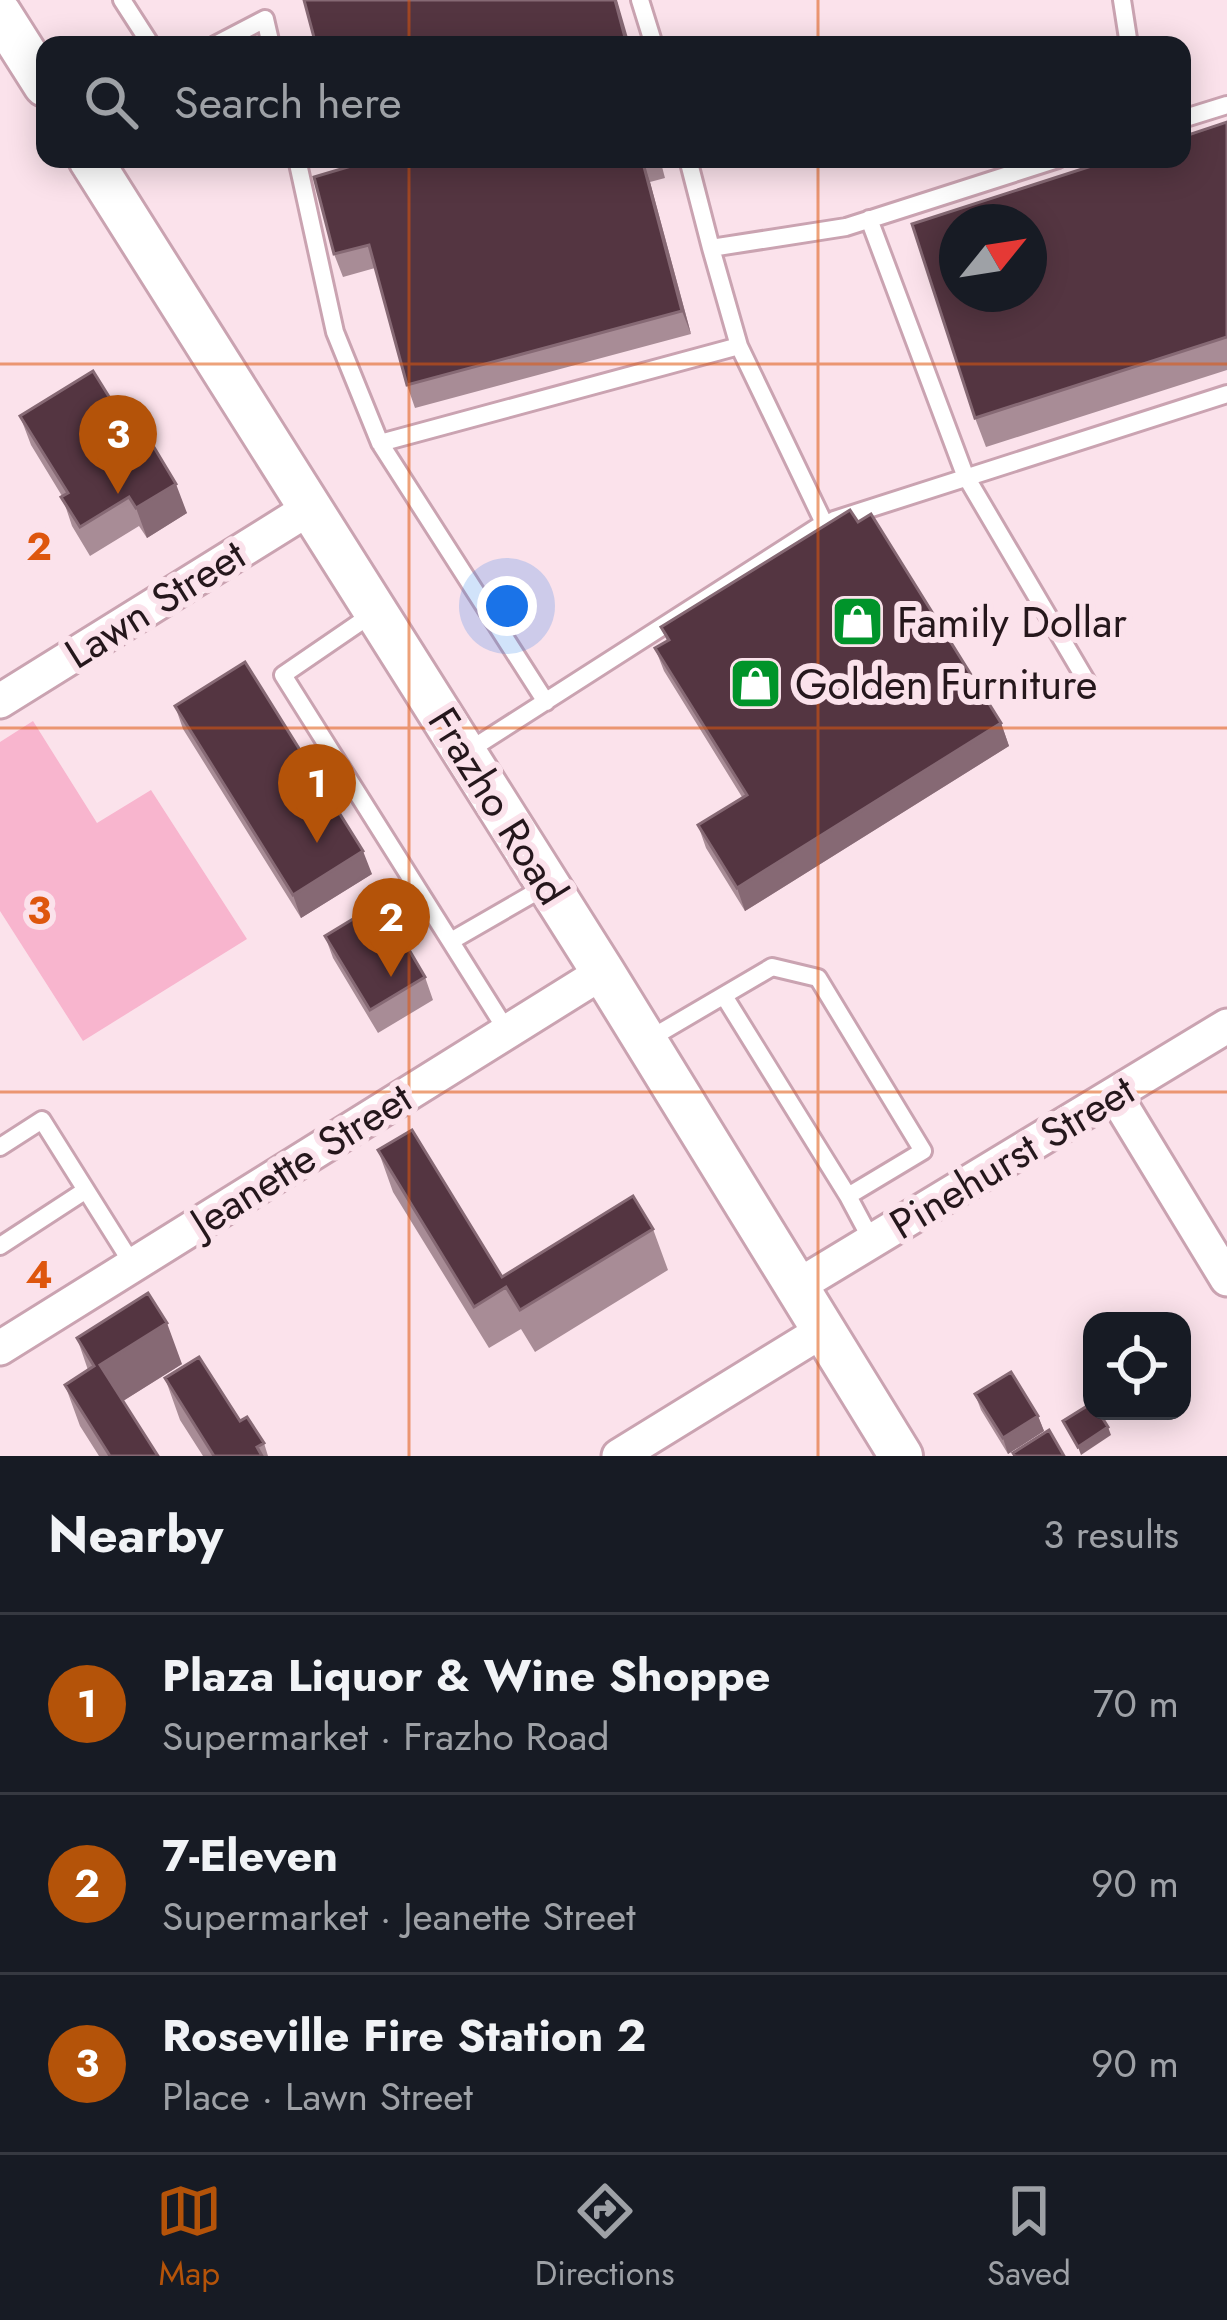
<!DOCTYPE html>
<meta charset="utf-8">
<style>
:root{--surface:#171b24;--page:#20242c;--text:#f1f3f6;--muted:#9ea1a6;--line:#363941;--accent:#b45309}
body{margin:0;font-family:Jost,sans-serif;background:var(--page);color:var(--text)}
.controls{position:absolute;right:36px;bottom:36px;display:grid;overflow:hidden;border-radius:24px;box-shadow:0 6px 30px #0003}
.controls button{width:108px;height:108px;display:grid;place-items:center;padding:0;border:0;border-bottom:3px solid var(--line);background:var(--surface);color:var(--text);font:60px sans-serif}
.compass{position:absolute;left:939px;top:204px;width:108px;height:108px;border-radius:50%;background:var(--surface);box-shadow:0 6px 30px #0003;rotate:60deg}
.you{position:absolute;left:507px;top:606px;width:42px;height:42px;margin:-30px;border:9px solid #fff;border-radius:50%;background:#1a73e8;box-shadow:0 0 0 18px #1a73e833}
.badge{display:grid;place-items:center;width:78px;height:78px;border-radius:50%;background:var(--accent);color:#fff;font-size:39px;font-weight:700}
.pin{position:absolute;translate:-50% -99px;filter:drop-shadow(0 3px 6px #0008)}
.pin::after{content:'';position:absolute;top:63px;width:42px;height:36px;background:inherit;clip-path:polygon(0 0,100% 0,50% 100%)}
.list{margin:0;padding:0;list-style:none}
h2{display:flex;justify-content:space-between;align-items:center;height:156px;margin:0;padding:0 48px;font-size:51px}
h2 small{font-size:39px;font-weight:400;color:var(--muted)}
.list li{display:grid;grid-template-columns:78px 1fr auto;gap:36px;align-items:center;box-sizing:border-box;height:180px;padding:0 48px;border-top:3px solid var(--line)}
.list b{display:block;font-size:45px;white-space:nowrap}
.list p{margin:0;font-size:39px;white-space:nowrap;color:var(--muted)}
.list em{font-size:39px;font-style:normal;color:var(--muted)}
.icon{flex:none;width:66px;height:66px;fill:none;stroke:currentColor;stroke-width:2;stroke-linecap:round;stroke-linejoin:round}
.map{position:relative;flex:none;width:1227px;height:1456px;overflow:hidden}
.search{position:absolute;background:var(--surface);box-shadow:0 6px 30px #0003;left:36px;right:36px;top:36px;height:132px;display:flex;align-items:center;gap:30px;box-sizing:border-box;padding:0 42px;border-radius:24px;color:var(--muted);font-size:45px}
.sheet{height:696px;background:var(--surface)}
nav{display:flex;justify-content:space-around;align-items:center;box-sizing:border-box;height:168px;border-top:3px solid var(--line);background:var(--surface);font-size:33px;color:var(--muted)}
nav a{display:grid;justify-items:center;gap:6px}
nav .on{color:var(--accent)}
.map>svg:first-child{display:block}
.green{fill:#f8b5ce}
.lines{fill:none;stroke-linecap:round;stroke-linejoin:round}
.service-casing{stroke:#caa3b1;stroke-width:22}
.minor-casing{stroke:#caa3b1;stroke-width:39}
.tertiary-casing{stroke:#caa3b1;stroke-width:48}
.service{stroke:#fff;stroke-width:16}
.minor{stroke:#fff;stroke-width:33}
.tertiary{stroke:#fff;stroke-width:42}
.wall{fill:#a88c96}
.shaded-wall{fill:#866974}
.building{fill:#543541;stroke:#866974;stroke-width:3;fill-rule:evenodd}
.grid{fill:none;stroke:#de560d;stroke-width:3;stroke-opacity:0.55}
.labels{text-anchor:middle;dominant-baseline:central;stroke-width:12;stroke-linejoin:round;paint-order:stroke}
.street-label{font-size:42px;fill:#25171c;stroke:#fbe2eb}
.poi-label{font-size:42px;fill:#25171c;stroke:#fbe2eb;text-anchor:start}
.grid-label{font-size:39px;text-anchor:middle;font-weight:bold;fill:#de560d;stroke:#fbe2eb;stroke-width:12;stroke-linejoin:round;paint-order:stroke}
</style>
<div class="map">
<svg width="1227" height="1456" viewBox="0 0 1227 1456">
<rect width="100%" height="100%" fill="#fbe2eb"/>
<path class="green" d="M33,721l64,102 54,-33 96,149 -164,102 -83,-130v-169z"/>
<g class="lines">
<defs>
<path id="service" d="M122,0l29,45
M640,0l14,45
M1122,0l7,45
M215,45l50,-26 6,26
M1182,119l45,-14
M297,159l38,173 45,111 166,259
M688,159l23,89 135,-21 212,-68
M869,219l96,256 125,212
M380,443l359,-97
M834,520l393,-126
M375,612l-92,63 224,356
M465,753l359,-230 -85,-177 -28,-98
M451,941l97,-56
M724,996l124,200
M646,1041l126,-74 46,11 105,173 -75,45 24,45
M0,1147l42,-27 91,145
M0,1246l86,-56"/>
<path id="minor" d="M0,701l310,-193
M1115,1095l112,184
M796,1287l431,-261
M0,1348l603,-376
M619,1456l203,-125"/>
<path id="tertiary" d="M0,14l45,71
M90,159l513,813 298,484"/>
</defs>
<use href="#service" class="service-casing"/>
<use href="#minor" class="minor-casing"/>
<use href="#tertiary" class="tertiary-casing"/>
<use href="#service" class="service"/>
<use href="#minor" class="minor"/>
<use href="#tertiary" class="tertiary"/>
</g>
<path class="wall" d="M1227,122v248l-241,77 -11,-29z
M346,159h314l5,19 -15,4 41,152 -276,74 -8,-23 -32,-117 -32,9 -9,-23 14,-87z
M20,416l119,29 48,68 -40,25 -8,-12 -49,30 -18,-30 -10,-30 -31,-51z
M661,627l340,96 8,23 -264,165 -39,-63 -8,-23 44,-28 -78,-126 -9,-23 12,-7z
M175,706l197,168 -71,44 -118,-189z
M325,936l100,41 8,23 -55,33 -45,-75z
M378,1150l124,127 151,-48 15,41 -133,82 -14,-23 -32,19 -96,-156z
M77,1338l105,26 -59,37 35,55h-59l-19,-30 -15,-41 23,-15z
M165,1378l75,43 24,22 4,13h-65l-23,-36z
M975,1394l63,22 6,15 -36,23 -27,-44z"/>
<path class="shaded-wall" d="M615,0h2l13,45h-3z
M642,159l8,23 41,152 -9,-23z
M176,484l11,29 -40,25 -11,-30z
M1001,723l8,23 -264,165 -8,-23z
M363,851l9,23 -71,44 -8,-23z
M167,1323l15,41 -67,42 -15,-41z
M1038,1416l6,15 -36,23 -5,-16z
M1108,1427l3,8 -30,20 -3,-8z"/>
<path class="building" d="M304,0h311l12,45h-311z
M1227,122v215l-252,81 -63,-194 201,-65h69v-22zM957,222h72v72h-72z
M346,159h296l40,152 -275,74 -38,-140 -35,9 -20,-77 34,-10z
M93,371l46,74 10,-6 27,45 -40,24 -7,-11 -49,30 -19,-30 7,-4 -48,-77z
M850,510l8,12 13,-8 130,209 -264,165 -39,-63 49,-30 -92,-147 14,-8 -8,-13z
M245,662l118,189 -70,44 -118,-189z
M381,902l44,75 -55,33 -45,-74z
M412,1130l90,147 131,-81 20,33 -133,81 -14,-23 -32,20 -96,-157z
M148,1293l19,30 -67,42 58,91h-48l-45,-71 29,-19 -17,-28z
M199,1357l41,64 7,-4 17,26 -7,4 5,9h-48l-49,-78z
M1011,1372l27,44 -35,22 -28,-44z
M1092,1403v8h6l10,16 -30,20 -15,-26z
M1049,1430l15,26h-49l-2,-3z"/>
<path class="grid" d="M409,0v45M818,0v45M409,159v1297M818,159v1297M0,364h1227M0,728h1227M0,1092h1227"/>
<defs>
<symbol id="shop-square" viewBox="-11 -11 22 22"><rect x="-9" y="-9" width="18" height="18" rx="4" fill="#00942a" stroke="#fbe2eb"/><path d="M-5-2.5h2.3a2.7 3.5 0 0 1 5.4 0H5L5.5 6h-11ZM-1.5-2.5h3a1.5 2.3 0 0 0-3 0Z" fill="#fff"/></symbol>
</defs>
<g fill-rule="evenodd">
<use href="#shop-square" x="828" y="592" width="59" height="59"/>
<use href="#shop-square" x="726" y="654" width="59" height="59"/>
</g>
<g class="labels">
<g class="street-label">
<text transform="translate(155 604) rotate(-32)">Lawn Street</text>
<text transform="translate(498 806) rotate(58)">Frazho Road</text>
<text transform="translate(1012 1157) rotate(-31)">Pinehurst Street</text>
<text transform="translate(301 1160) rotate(-32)">Jeanette Street</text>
</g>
<g class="poi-label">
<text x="897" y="622">Family Dollar</text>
<text x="795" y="684">Golden Furniture</text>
</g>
</g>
<g class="grid-label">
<text x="39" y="560">2</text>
<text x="39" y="924">3</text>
<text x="39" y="1288">4</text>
</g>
</svg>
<div class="controls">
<button><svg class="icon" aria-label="locate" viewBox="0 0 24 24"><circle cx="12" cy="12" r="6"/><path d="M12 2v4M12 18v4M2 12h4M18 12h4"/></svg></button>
</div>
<svg class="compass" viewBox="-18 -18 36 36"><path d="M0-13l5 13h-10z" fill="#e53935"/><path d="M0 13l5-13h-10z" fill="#9ea1a6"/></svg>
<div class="you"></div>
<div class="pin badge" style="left:317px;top:843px">1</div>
<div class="pin badge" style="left:391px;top:977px">2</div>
<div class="pin badge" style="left:118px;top:494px">3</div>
<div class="search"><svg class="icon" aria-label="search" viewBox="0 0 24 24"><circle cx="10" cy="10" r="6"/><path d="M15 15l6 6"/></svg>Search here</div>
</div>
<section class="sheet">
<h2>Nearby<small>3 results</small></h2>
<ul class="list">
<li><span class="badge">1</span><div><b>Plaza Liquor &amp; Wine Shoppe</b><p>Supermarket · Frazho Road</p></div><em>70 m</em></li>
<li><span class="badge">2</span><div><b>7-Eleven</b><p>Supermarket · Jeanette Street</p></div><em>90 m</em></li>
<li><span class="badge">3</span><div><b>Roseville Fire Station 2</b><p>Place · Lawn Street</p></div><em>90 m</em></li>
</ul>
</section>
<nav>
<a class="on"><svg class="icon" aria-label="map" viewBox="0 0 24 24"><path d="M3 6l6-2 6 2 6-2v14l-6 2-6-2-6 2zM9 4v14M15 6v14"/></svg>Map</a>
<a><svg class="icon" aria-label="directions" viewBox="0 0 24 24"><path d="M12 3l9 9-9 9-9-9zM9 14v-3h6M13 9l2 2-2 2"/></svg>Directions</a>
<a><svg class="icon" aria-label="saved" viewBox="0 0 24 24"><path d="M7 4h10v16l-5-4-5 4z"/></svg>Saved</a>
</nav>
